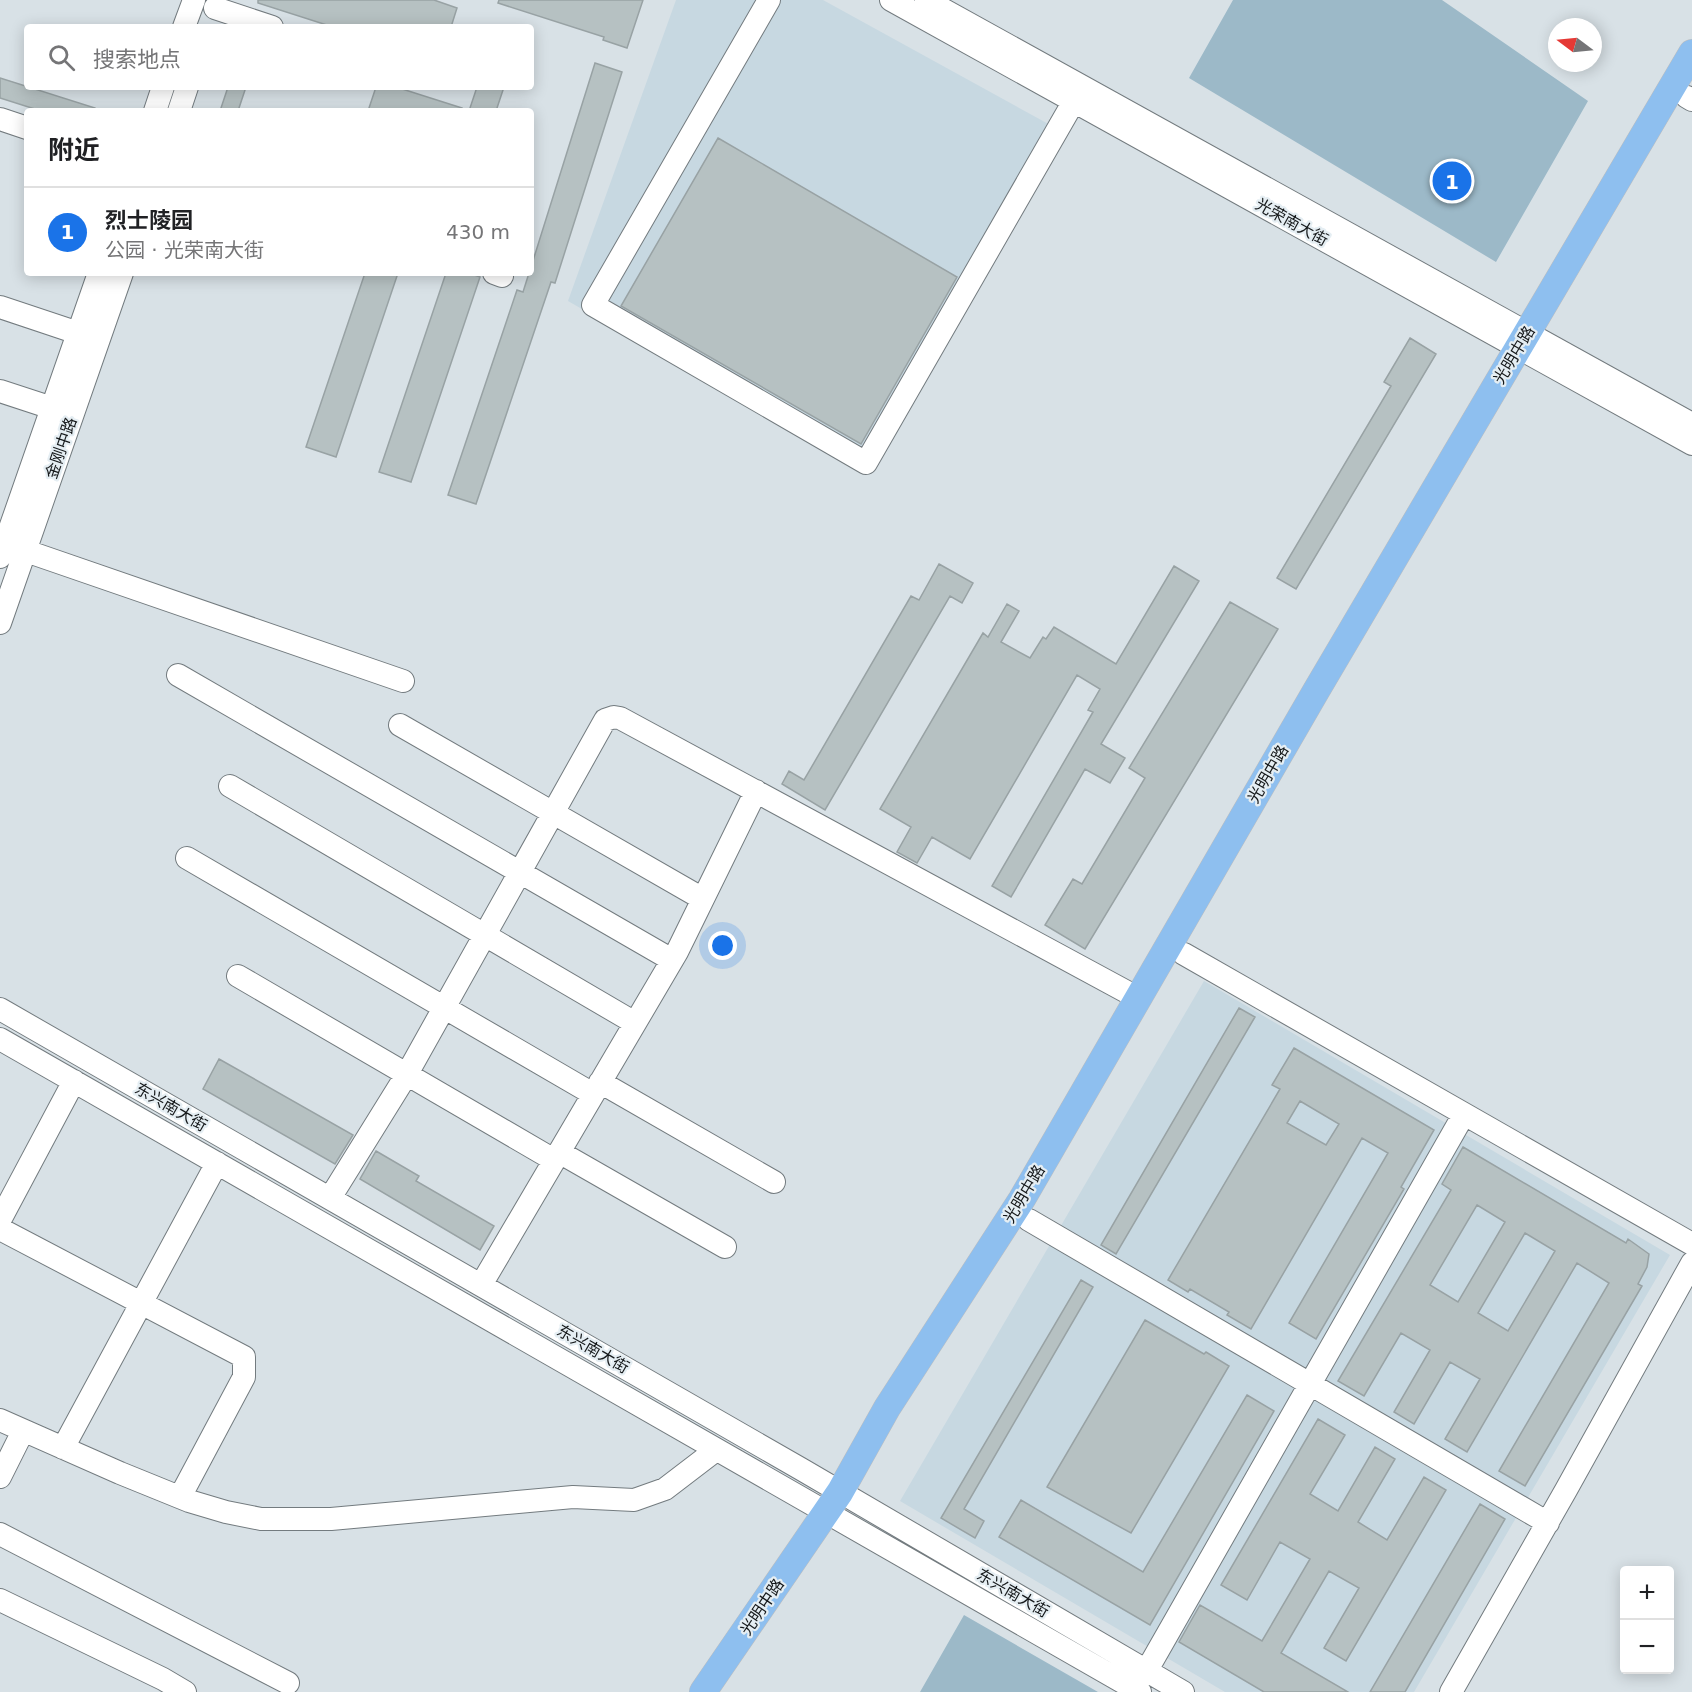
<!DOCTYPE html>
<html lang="zh">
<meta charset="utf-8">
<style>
:root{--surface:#fff;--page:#f2f2f2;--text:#202124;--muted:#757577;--line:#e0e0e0;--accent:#1a73e8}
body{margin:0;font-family:"DejaVu Sans","Noto Sans SC",sans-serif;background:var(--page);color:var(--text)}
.controls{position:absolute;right:18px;bottom:18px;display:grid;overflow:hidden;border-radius:6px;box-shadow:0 3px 15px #0003}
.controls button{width:54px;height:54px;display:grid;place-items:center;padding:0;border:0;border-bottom:2px solid var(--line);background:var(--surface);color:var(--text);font:30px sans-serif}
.compass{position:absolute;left:1548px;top:18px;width:54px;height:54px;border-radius:50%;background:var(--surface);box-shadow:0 3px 15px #0003;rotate:286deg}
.you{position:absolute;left:723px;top:946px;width:21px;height:21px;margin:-15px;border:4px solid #fff;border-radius:50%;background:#1a73e8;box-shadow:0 0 0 9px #1a73e833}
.badge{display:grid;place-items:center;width:39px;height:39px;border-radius:50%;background:var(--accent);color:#fff;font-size:20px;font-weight:700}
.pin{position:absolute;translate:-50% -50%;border:3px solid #fff;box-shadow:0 2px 6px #0006}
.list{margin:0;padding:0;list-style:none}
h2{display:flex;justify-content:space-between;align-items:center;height:78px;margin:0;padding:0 24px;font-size:26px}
h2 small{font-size:20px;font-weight:400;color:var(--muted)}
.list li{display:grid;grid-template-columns:39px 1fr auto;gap:18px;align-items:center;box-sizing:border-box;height:90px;padding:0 24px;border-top:2px solid var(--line)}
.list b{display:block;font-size:22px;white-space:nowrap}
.list p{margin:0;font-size:20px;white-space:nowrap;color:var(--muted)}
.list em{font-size:20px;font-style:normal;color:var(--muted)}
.icon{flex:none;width:33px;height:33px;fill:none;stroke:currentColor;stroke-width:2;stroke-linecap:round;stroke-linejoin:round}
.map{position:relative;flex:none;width:1692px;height:1692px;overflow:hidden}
.search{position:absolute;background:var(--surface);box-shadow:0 3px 15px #0003;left:24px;top:24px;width:510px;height:66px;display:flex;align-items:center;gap:15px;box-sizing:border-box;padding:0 21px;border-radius:6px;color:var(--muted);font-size:22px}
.panel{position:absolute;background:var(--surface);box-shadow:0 3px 15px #0003;left:24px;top:108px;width:510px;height:168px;border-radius:6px}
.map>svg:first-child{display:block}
.built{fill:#c7d8e1}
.green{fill:#9cb9c8}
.building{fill:#b6c1c2;stroke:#98a2a4;stroke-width:1.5;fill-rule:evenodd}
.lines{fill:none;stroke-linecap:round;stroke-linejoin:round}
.minor-casing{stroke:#737b7f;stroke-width:24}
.major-casing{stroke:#bdbebf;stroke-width:28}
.minor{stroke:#fff;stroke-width:22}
.major{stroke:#8ebfef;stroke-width:27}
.labels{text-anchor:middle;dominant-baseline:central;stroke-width:4.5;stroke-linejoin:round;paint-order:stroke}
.street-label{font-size:16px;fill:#15181a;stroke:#e5eef3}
</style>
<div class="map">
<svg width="1692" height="1692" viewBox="0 0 1692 1692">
<rect width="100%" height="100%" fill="#d8e1e6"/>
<path class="built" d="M676,0h147l240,132 -195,342 -300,-173z
M1204,981l466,274 -256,437h-189l-325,-191z"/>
<path class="green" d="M1233,0h209l146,101 -92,161 -307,-184z
M964,1615l134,77h-178z"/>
<path class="building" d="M258,0h176l23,8 -6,19h-118l-75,-24z
M499,0h144l-16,48 -24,-8 1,-3 -106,-34z
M595,63l27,9 -67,211 -4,-1 -75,222 -28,-9 69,-205 6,2 6,-19h2v-6z
M0,78l95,30v3h-54l-41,-13z
M228,87h18l-8,24h-18z
M376,87h20l66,21 -1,3h-93z
M477,87h27l-8,24h-27z
M718,138l239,139 -96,167 -240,-138z
M365,273h33l-62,184 -30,-10z
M446,273h23l11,4 -69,205 -32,-10z
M1410,338l26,16 -140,235 -19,-11 114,-192 -7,-4z
M939,564l34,19 -11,20 -12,-7 -125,214 -43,-26 7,-13 15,9 107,-184 8,4z
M1174,566l25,15 -98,163 24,14 -15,25 -25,-14 -74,128 -19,-11 101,-174 -5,-2 12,-21 -23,-14 -107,184 -38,-22 -15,26 -20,-11 14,-25 -31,-18 103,-176 5,4 19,-33 12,7 -18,31 29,16 13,-21 3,2 8,-12 62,37z
M1230,602l48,27 -193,320 -40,-24 28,-46 9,5 63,-106 -16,-10z
M1239,1008l16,9 -139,237 -15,-9z
M1294,1048l140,82 -33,57 3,2 -88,150 -27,-16 99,-170 -26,-15 -111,191 -24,-14 2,-3 -39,-23 -2,3 -20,-12 112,-191 -8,-4zM1300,1101l39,23 -13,21 -39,-22z
M219,1059l134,76 -18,29 -132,-75z
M1463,1147l163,96 2,-4 21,15 -2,13 -9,17 4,2 -117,200 -26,-15 110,-188 -32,-20 -110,189 -22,-13 35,-60 -30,-17 -36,62 -20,-12 36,-62 -29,-17 -37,63 -26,-15 113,-191 -9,-6zM1477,1205l28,17 -47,80 -28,-17zM1525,1233l30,18 -47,80 -30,-18z
M376,1151l43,25 -3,5 78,45 -14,24 -120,-71z
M1081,1280l12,7 -129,222 20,12 -9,17 -34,-20z
M1145,1320l59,34 2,-2 23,14 -98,167 -84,-46z
M1247,1395l27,16 -124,214 -151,-88 22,-37 122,72z
M1318,1419l27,16 -35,59 28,17 37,-64 20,12 -37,63 29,18 37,-63 22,13 -100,171 -22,-13 35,-60 -30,-17 -48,82 67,39h-84l-85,-50 21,-37 62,36 48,-82 -30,-17 -33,58 -26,-15z
M1480,1504l25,15 -100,173h-35z"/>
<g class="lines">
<defs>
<path id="minor" d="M769,0l-176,305 273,158 208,-362
M891,0l801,444
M926,0l766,424
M215,8l57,19
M184,27l10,-27
M1687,97l5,3
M155,111l8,-24
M179,111l8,-24
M0,119l27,9
M494,273l8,3
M0,307l78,26
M0,391l52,17
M26,551l377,130
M0,557l99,-284
M0,623l122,-350
M178,675l494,285
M400,725l303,174
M230,786l405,237
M187,858l406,236
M1184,954l508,290
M238,976l316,184
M0,1009l801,460 382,223
M0,1039l1140,653
M600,1082l174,100
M559,1152l166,95
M330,1198l77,-124 198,-354 9,-3 6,1 518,280
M0,1220l74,-139
M1029,1220l519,303
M0,1229l244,128v20l-64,120
M481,1285l196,-333 79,-161
M0,1420l120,53 69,28 37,11 35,7h70l242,-22 61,3 31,-11 51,-39
M63,1448l154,-285
M0,1477l23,-46
M0,1534l288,149
M0,1600l163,79 22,13
M1147,1670l317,-556
M1451,1692l115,-202 126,-227"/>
<path id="major" d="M703,1692l137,-200 47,-84 135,-209 294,-508 376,-638"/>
</defs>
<use href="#minor" class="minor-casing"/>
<use href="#major" class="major-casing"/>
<use href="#minor" class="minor"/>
<use href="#major" class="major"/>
</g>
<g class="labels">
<g class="street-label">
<text transform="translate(1292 222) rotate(29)">光荣南大街</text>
<text transform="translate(1514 355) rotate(-59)">光明中路</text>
<text transform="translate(61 448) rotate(-71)">金刚中路</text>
<text transform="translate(1268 774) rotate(-60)">光明中路</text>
<text transform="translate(171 1107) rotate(30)">东兴南大街</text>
<text transform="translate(1024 1194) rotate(-59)">光明中路</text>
<text transform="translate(593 1349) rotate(30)">东兴南大街</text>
<text transform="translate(1013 1593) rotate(30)">东兴南大街</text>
<text transform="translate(762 1607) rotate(-56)">光明中路</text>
</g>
</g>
</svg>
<div class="controls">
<button>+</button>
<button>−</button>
</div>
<svg class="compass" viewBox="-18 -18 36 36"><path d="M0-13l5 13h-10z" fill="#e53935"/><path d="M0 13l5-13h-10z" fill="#757577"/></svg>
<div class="you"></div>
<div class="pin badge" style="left:1452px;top:181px">1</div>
<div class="search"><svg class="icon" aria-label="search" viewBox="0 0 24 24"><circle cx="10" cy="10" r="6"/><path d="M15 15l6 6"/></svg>搜索地点</div>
<section class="panel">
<h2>附近<small></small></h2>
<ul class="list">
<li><span class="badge">1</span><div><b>烈士陵园</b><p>公园 · 光荣南大街</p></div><em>430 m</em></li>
</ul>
</section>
</div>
